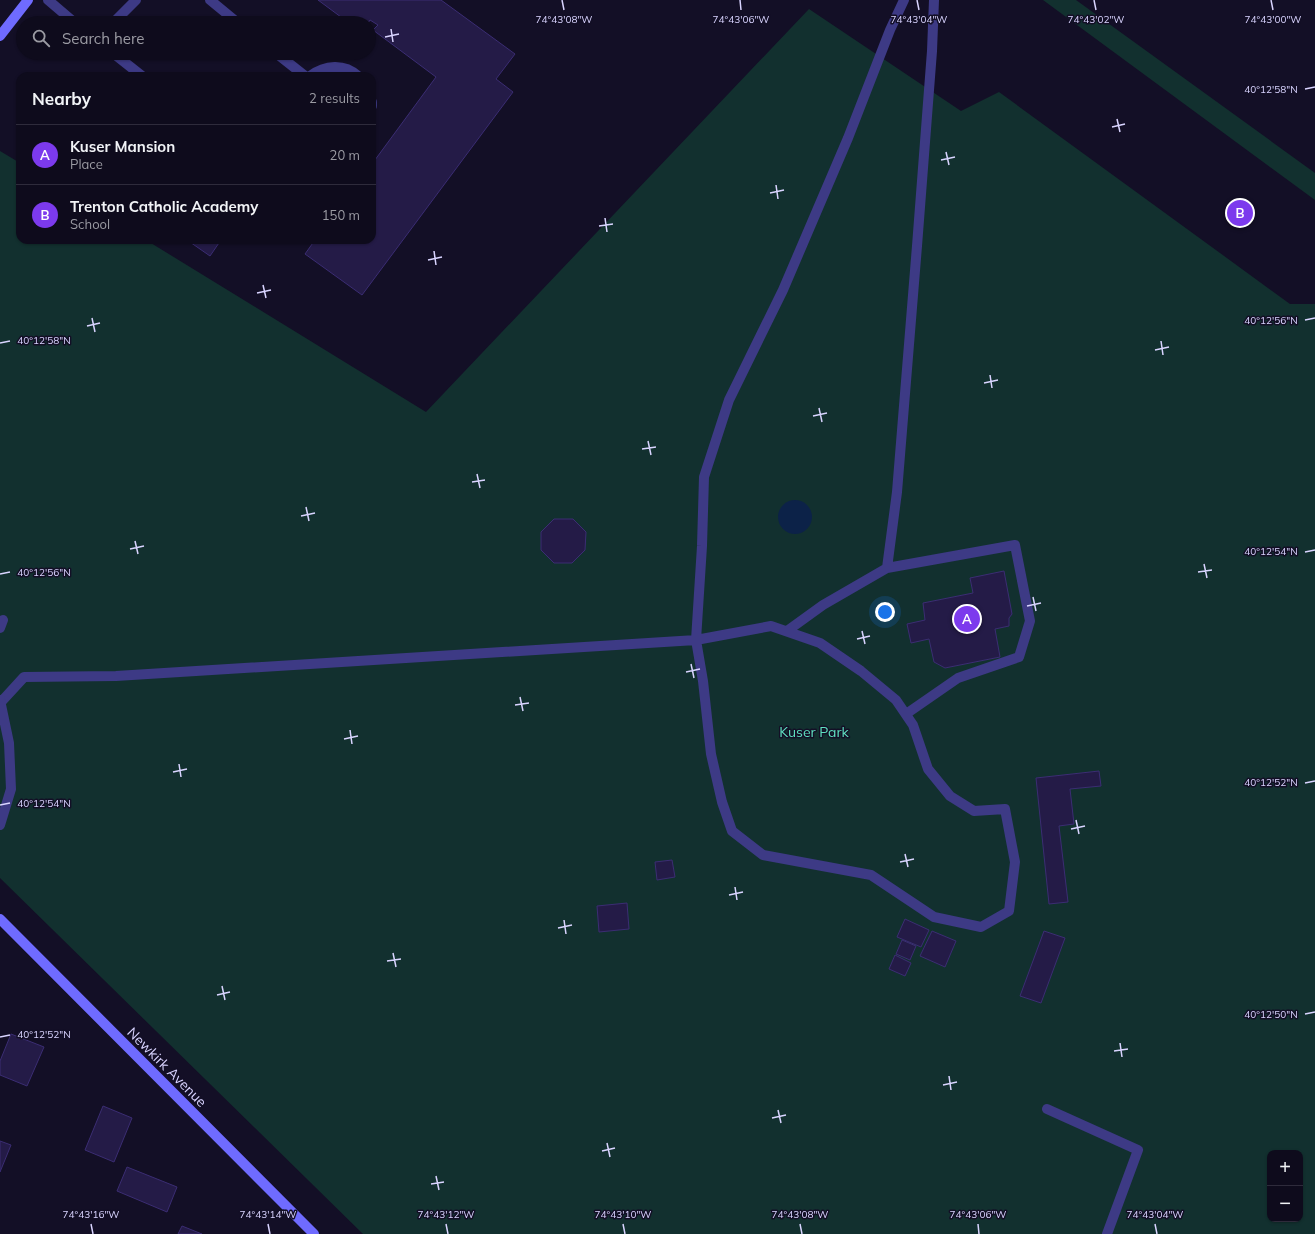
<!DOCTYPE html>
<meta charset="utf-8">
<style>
:root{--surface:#0e0b1c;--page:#171425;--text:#f1f3f6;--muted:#9b9ba3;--line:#2e2b3b;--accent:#7c3aed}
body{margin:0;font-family:Mulish,sans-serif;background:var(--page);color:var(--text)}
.controls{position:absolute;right:12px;bottom:12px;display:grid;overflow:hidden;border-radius:8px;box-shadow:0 1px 3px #0004}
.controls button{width:36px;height:36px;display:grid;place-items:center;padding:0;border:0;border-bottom:1px solid var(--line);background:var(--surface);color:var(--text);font:20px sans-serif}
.you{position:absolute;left:885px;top:612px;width:14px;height:14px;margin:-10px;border:3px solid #fff;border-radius:50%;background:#1a73e8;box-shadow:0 0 0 6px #1a73e833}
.badge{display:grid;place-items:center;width:26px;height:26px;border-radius:50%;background:var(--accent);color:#fff;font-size:13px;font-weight:700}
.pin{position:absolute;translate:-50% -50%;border:2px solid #fff;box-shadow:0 1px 4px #0006}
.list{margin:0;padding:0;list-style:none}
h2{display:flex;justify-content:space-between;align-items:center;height:52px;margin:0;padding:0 16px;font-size:17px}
h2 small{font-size:13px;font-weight:400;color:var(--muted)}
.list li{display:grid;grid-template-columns:26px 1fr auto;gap:12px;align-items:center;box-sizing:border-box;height:60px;padding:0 16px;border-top:1px solid var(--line)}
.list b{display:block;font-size:15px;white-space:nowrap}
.list p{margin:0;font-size:13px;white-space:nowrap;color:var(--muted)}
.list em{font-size:13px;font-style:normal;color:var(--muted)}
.icon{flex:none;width:22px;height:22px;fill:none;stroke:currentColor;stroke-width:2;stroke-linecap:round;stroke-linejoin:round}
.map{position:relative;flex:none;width:1315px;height:1234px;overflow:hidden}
.search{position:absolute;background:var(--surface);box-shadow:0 1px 3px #0004;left:16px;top:16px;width:360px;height:44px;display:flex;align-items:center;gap:10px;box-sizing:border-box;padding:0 14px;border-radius:22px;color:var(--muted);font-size:15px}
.panel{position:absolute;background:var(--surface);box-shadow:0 1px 3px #0004;left:16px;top:72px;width:360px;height:172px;border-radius:12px}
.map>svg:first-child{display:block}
.green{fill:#12302f;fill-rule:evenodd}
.water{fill:#0c2248}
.building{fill:#241b47;stroke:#3b2d73}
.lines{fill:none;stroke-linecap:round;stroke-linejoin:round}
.lane{stroke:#3d3a85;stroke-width:10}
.street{stroke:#3d3a85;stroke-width:10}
.secondary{stroke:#6f6bff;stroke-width:10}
.ticks{fill:none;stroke:#d9d4ff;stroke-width:1.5}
.labels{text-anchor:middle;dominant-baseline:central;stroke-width:3;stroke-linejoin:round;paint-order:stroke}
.park-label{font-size:14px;fill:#5fe0c0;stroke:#130f26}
.street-label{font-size:14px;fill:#d9d4ff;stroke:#130f26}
.ticks-label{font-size:10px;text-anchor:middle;fill:#d9d4ff;stroke:#130f26;stroke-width:3;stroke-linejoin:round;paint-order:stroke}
</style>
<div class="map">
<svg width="1315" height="1234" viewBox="0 0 1315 1234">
<rect width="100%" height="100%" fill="#130f26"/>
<path class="green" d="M1043,0h33l239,173v27z
M809,9l152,102 38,-19 291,212h25v930h-952l-363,-356v-727l20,12v77h126l280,172zM1270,1153h30v66h-30z"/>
<path class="water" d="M778 517a17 17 0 1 1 34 0a17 17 0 1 1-34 0Z"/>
<path class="building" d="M318,0h123l74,54 -19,25 17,13 -151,203 -57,-41 10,-14h57v-76l64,-87 -63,-47 5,-5 -8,-5 -2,3h-19z
M187,240h34l-11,16z
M554,519h19l13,13 -1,18 -13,13h-18l-13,-13v-18z
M1004,571l8,43 -3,4v8l-14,3 5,28 -55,11 -11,-6 -5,-23 -18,4 -4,-19 18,-4 -2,-17 50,-10 -3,-15z
M1099,771l2,15 -31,3 4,35 -15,2 9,76 -19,2 -13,-126z
M672,860l3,17 -18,3 -2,-18z
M627,903l2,26 -30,3 -2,-26z
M905,919l24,11 -8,17 -24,-10z
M932,931l24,10 -11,26 -25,-11z
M1044,931l21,7 -24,65 -21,-7z
M902,940l14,6 -6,14 -14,-6z
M895,955l16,8 -6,13 -16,-7z
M11,1034l33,13 -17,39 -27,-11v-14z
M103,1106l29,12 -18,44 -29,-12z
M0,1141l11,4 -11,27z
M127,1167l50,20 -10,25 -50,-21z
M182,1226l20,8h-24z"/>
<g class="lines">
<path class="lane" d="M48,0l27,23
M210,0l28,23
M113,23l23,-23
M113,53l29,23
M276,53l29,23
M310,76c15,-11 34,-13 48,0
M372,102v4
M887,568l10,-76 20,-246 15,-195 2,-51
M787,631l36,-26 64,-37 128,-23 15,76 -11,36 -61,21 -52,36
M1,702l23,-25 92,-1 580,-36 75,-14 49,17 41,28 35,29 17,25 15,44 22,27 24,15 31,-2 10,53 -6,49 -28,16 -47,-10 -63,-42 -108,-20 -31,-24 -10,-29 -11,-48 -8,-73 -7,-41 6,-94 2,-69 25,-77 54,-110 65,-152 42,-108 14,-30
M1047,1109l91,41 -31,84"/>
<path class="street" d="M0,628l3,-8
M0,700l9,43 2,46 -11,36"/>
<path class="secondary" d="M0,36l28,-36
M0,919l314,315"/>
</g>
<path class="ticks" d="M562,0l2,10M740,0l1,10M917,0l2,10M1094,0l2,10M1271,0l2,10M391,29l2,13M385,37l14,-3M1305,89l10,-2M1117,119l3,13M1112,127l13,-3M946,152l3,13M941,160l14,-3M776,185l2,14M770,193l14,-3M605,218l2,14M599,226l14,-2M434,251l2,14M428,260l14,-3M263,285l3,13M257,293l14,-3M92,318l3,14M1305,320l10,-2M87,326l13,-3M1161,341l2,14M0,343l10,-2M1155,350l14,-3M990,375l2,13M984,383l14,-3M819,408l3,14M813,416l14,-3M648,441l3,14M642,449l14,-2M477,474l3,14M472,482l13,-2M306,507l3,14M301,516l14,-3M135,541l3,13M130,549l14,-3M1305,552l10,-2M1204,564l3,14M1198,572l14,-2M0,574l10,-2M1033,597l3,14M1027,606l14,-3M862,631l3,13M857,639l13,-3M691,664l3,14M686,672l14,-3M520,697l3,14M515,705l14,-2M350,730l2,14M344,739l14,-3M179,764l2,13M173,772l14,-3M1305,783l10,-2M0,805l10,-2M1076,820l3,14M1071,829l14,-3M905,854l3,13M900,862l14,-3M735,887l2,13M729,895l14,-3M564,920l2,14M558,928l14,-3M393,953l3,14M387,961l14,-2M222,986l3,14M217,995l13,-3M1305,1014l10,-2M0,1037l10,-2M1120,1043l2,14M1114,1051l14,-2M949,1076l2,14M943,1085l14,-3M778,1110l3,13M772,1118l14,-3M607,1143l3,14M602,1151l13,-3M436,1176l3,14M431,1184l13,-2M91,1224l2,10M268,1224l2,10M446,1224l2,10M623,1224l2,10M800,1224l2,10M978,1224l1,10M1155,1224l2,10"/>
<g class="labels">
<g class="park-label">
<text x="814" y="732">Kuser Park</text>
</g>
<g class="street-label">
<text transform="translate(167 1067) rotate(45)">Newkirk Avenue</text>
</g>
</g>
<g class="ticks-label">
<text x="564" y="23">74°43'08"W</text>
<text x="741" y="23">74°43'06"W</text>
<text x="919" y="23">74°43'04"W</text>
<text x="1273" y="23">74°43'00"W</text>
<text x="1096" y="23">74°43'02"W</text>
<text x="1271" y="93">40°12'58"N</text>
<text x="1271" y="324">40°12'56"N</text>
<text x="44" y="344">40°12'58"N</text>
<text x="1271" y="555">40°12'54"N</text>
<text x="44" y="576">40°12'56"N</text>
<text x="1271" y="786">40°12'52"N</text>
<text x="44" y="807">40°12'54"N</text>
<text x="1271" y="1018">40°12'50"N</text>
<text x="44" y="1038">40°12'52"N</text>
<text x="91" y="1218">74°43'16"W</text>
<text x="268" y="1218">74°43'14"W</text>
<text x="446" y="1218">74°43'12"W</text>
<text x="623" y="1218">74°43'10"W</text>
<text x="800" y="1218">74°43'08"W</text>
<text x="978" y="1218">74°43'06"W</text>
<text x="1155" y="1218">74°43'04"W</text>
</g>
</svg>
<div class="controls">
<button>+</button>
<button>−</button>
</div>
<div class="you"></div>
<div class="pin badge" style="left:967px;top:619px">A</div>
<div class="pin badge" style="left:1240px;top:213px">B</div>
<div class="search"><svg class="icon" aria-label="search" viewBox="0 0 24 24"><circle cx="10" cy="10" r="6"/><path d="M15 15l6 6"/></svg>Search here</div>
<section class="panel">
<h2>Nearby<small>2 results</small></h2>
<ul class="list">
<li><span class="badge">A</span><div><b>Kuser Mansion</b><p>Place</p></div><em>20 m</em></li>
<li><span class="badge">B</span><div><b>Trenton Catholic Academy</b><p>School</p></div><em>150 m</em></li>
</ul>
</section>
</div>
